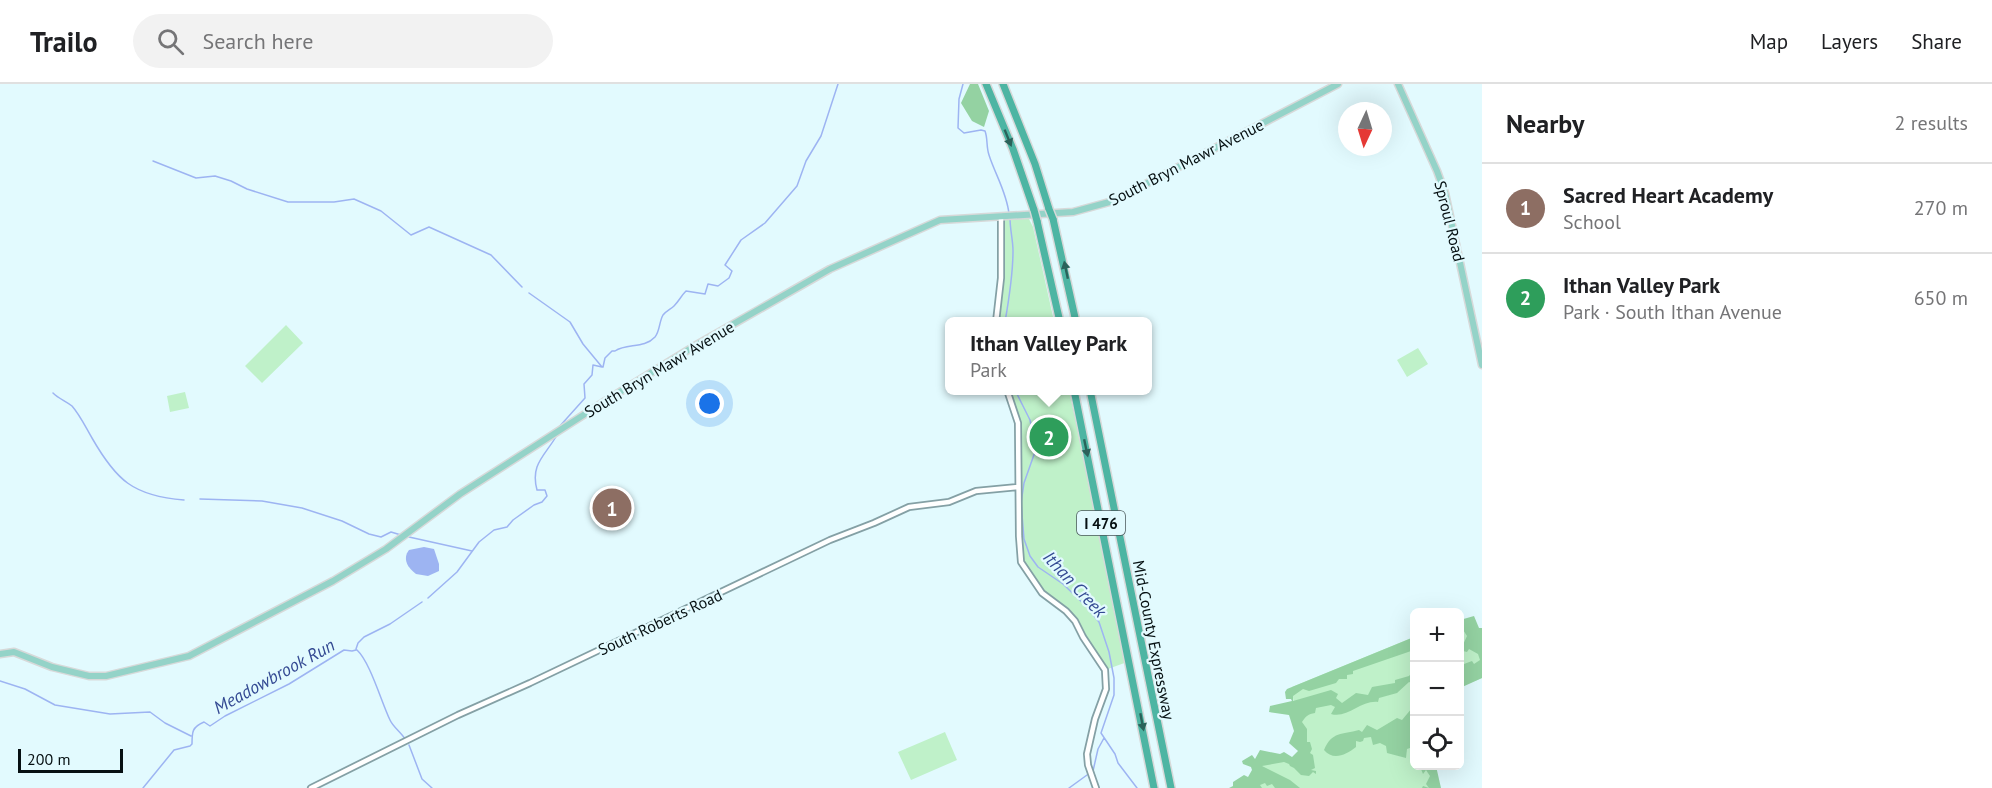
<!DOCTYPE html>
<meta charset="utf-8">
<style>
:root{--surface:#fff;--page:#f2f2f2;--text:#202124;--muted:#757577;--line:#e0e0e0;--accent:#111827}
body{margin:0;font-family:"PT Sans",sans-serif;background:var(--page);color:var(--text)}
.controls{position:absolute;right:18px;bottom:18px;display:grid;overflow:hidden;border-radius:9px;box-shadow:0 6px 24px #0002}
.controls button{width:54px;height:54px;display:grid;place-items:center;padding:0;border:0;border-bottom:2px solid var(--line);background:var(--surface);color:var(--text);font:30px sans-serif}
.compass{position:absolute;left:1338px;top:18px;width:54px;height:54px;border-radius:50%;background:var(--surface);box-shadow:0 6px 24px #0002;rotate:184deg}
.scale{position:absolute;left:18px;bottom:15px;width:105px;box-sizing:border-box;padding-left:6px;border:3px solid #061012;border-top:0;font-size:16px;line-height:21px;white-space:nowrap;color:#061012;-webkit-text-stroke:4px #e2fafe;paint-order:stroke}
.you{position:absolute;left:710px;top:320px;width:21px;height:21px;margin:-15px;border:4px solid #fff;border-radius:50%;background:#1a73e8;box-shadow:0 0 0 9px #1a73e833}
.badge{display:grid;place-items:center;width:39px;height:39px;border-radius:50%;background:var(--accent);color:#fff;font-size:20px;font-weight:700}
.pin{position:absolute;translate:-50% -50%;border:3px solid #fff;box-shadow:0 2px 6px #0006}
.popup{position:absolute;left:945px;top:233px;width:207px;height:78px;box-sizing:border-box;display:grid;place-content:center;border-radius:9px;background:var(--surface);filter:drop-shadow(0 2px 4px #0005);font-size:20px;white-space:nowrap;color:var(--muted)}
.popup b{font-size:22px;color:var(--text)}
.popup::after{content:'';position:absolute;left:50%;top:100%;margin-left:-12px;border:12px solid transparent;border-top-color:var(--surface)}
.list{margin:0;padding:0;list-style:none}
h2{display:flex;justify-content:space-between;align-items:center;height:78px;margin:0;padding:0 24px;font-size:26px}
h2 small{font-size:20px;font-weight:400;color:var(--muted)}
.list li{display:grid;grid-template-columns:39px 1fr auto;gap:18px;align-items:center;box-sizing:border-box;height:90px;padding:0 24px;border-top:2px solid var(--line)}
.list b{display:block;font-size:22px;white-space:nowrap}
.list p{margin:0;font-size:20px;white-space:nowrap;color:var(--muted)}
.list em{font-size:20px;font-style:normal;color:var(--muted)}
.icon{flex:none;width:33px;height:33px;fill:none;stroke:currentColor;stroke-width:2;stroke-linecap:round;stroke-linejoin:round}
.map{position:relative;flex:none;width:1482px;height:704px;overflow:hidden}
header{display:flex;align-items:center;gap:36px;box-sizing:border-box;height:84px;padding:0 30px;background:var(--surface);border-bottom:2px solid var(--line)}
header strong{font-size:28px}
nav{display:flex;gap:33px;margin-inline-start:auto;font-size:21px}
.search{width:420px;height:54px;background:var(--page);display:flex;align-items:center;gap:15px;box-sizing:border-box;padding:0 21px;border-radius:33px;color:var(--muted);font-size:22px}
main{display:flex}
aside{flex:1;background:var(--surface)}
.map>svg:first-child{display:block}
.green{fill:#bff1c9}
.forest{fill:#94d2a2}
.water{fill:#9db4f2}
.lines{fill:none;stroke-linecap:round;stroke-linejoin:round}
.stream{stroke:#9db4f2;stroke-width:1.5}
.minor-casing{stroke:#84a0a5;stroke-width:8}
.major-casing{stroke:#d7d9d9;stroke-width:9}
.highway-casing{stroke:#d7d9d9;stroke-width:10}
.minor{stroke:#fff;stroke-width:4.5}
.major{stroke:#94d3c8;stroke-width:6}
.highway{stroke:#4db5a3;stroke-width:7}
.highway-bridge-casing{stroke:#d7d9d9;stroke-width:10;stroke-linecap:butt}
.highway-bridge{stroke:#4db5a3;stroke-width:7}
.oneway{fill:#2a625a}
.labels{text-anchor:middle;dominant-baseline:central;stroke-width:4.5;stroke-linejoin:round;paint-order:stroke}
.shield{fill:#e2fafe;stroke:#485659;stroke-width:1.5}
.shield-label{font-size:15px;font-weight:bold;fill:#061012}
.street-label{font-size:16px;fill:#061012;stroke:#e2fafe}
.water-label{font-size:18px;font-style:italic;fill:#344a93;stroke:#e2fafe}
</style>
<header>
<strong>Trailo</strong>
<div class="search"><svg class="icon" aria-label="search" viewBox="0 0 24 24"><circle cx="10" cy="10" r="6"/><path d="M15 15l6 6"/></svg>Search here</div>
<nav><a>Map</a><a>Layers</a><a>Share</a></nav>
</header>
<main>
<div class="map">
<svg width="1482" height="704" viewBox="0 0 1482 704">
<rect width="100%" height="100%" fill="#e2fafe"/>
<path class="green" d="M1021,134l8,1 4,8 21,94 -58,1 4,-25 4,-77z
M286,241l17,18 -41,40 -17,-17z
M1418,264l10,16 -21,13 -10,-17z
M1007,307h62l61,270 -25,9 -30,-49 -33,-28 -21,-31 -3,-139z
M185,308l4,16 -19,4 -3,-16z
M1460,536l22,24v34l-22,9z
M1414,553v129h18l5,22h-193l15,-28 40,-3 -7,-70z
M945,648l12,28 -46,20 -13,-28z"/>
<path class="forest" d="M970,0h8l11,27 -5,16 -12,-6 -11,-18z
M1474,532l5,12h3v50l-22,10v-17l4,-7 8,-3 2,3 6,-4 -2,-6 -9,-5 -2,3 -4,-1 1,7 -4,3v-11h3l-2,-1 6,-13 -7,-11v-5z
M1414,553v13l-61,21v3l-6,1v4h-8l-3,4 -27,8 -6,-2 -10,7v5l38,-11 7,4 -2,4 6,5 14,-10 12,2 4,-8 23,-4v-3l14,-4 5,-6v14l-5,-2 -12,11 -18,5 -1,4c-17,-2 -31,17 -47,12l4,-7 -4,-2 -15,3 -1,5c-7,1 -9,3 -13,9l5,7v13h3l2,7 -2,4 3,2 2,13 -4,2 5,1v3l-3,-2 -4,4 -8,-1 -7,-7 -4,-2 -1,-2 -5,-2 -22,4 28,14 10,8h-25l-3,-4 -5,2 -2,-3 -5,2 2,3h-33l4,-2v-4l11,-7 4,2 4,-7 -1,-3 -8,-3 -1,-3 10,-6 3,4 5,-9 20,4 4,-2 8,5 6,-6 -9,-8 5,-12 -5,-16 -20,-3 1,-6 22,-5 -1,-2h-5l-1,-7 2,-3z
M1412,624l2,1v45h-1l-3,-6 -3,1 -1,9 -19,-5 -1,-7 -6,-3 -7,2 -2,-8 -7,1 -1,3 -3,1 -4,-1v6c-10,8 -23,14 -32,3 8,-19 18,-15 35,-20l3,2 5,-7 10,5 20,-12 5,2z
M1422,682h14l5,22h-19l1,-2 6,2 -3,-4 4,-8 -4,-6 -3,4 -2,-5z"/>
<path class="water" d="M424,463l10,2 5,15v7l-11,5 -12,-2c-8,-6 -14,-15 -7,-24z"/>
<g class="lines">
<path class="stream" d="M963,0l-4,15 -1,29 6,5 17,-3 4,1c3,8 1,15 4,24 6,19 18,38 20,59
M153,77l43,17 19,-2 16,5 16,8 41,13h46l20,-3 27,12 30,24 18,-8 62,28 31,32
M529,209l41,29 13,22 19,23
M1005,238c4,-23 8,-48 8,-71 0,-11 -3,-21 -3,-33
M603,283l2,-9 7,-7h3c12,-8 29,-2 40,-14 5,-6 4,-15 8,-22 3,-4 8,-6 11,-9 5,-5 7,-10 12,-15l19,3 3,-10 10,2 11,-8 3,-7 -7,-6 16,-25 24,-17 32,-37 9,-25 15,-25 17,-52
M1015,306l15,30 6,29 -12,34 -3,20 3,36 6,17 8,11 25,17 23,22 13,16 10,30 5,26v17l-13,38 14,21 3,9 19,25
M53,309c6,6 13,8 19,13 8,9 14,22 20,32 24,42 41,58 92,62
M559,343l26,-29 -1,-14 8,-9 1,-10 9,2
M200,415l62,2 40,7 40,13 27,13 12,3 10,-5 10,3
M409,453l63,14
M428,514l29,-26 22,-30 15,-12 13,-3 6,-7 21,-15 8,-3 5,-6 -2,-6h-8c-7,-26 8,-34 20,-55
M356,565l2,-6 6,-6 26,-13 32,-22
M357,566c13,12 24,51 33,70 3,7 11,12 15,19
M0,597l25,8 30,16 55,9 40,-2 15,11 26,13
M409,661l13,34 10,9
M1093,687l5,-22 6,-11
M143,704l31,-38 16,-4 2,-2c0,-12 0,-17 12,-22l6,4 15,-10 64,-32 55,-34 8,1 4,-1
M1069,704l18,-13"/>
<defs>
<path id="minor" d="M996,238l5,-44v-62
M1007,306l11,33 1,113 2,26 21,31 24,18 9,10 8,16 22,33 1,19 -11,30 -8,35 1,11 8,23
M311,704l147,-73 72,-32 300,-143 44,-17 35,-16 40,-5 27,-11 42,-4"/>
<path id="major" d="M1398,0l39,87 8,22 37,172
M0,570l14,-2 38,15 37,9h17l83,-20 144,-75 53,-32 74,-55 150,-96 83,-51 137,-78 110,-49 133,-8 40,-11 225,-117"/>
<path id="highway" d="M986,0l27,65 21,61
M1003,0l32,80 14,45
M1053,135l23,103
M1037,137l23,101
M1074,306l80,398
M1090,306l81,398"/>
</defs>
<use href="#minor" class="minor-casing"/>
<use href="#major" class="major-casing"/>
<use href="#highway" class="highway-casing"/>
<use href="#minor" class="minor"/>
<use href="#major" class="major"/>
<use href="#highway" class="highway"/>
<defs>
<path id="highway-bridge" d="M1049,125l4,10
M1034,126l3,11"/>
</defs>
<use href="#highway-bridge" class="highway-bridge-casing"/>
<use href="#highway-bridge" class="highway-bridge"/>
</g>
<defs><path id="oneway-solid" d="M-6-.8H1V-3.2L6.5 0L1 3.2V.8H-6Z" transform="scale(1.5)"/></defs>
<g class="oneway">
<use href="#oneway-solid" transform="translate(1008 54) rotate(68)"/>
<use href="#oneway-solid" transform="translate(1066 186) rotate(-102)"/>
<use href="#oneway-solid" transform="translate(1086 364) rotate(78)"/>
<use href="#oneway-solid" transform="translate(1142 638) rotate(79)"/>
</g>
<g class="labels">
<rect class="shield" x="1077" y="427" width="48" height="24" rx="4.5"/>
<g class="shield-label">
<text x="1101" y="439">I 476</text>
</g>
<g class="street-label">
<text transform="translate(1186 78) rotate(-27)">South Bryn Mawr Avenue</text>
<text transform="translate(1450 137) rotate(76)">Sproul Road</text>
<text transform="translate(659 285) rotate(-31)">South Bryn Mawr Avenue</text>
<text transform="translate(660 538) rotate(-25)">South Roberts Road</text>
<text transform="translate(1154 556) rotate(79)">Mid-County Expressway</text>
</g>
<g class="water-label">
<text transform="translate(1075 500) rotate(47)">Ithan Creek</text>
<text transform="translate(274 592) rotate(-29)">Meadowbrook Run</text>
</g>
</g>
</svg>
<div class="controls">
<button>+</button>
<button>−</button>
<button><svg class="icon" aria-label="locate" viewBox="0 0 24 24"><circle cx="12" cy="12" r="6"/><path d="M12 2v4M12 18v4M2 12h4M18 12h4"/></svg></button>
</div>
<svg class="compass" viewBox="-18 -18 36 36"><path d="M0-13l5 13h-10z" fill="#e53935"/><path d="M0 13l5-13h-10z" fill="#757577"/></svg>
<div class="scale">200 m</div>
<div class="you"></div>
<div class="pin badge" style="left:612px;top:424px;background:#8d6e63">1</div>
<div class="pin badge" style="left:1049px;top:353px;background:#2e9e5b">2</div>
<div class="popup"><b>Ithan Valley Park</b>Park</div>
</div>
<aside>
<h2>Nearby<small>2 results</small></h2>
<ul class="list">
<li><span class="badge" style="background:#8d6e63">1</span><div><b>Sacred Heart Academy</b><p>School</p></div><em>270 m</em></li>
<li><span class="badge" style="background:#2e9e5b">2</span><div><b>Ithan Valley Park</b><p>Park · South Ithan Avenue</p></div><em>650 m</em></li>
</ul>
</aside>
</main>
